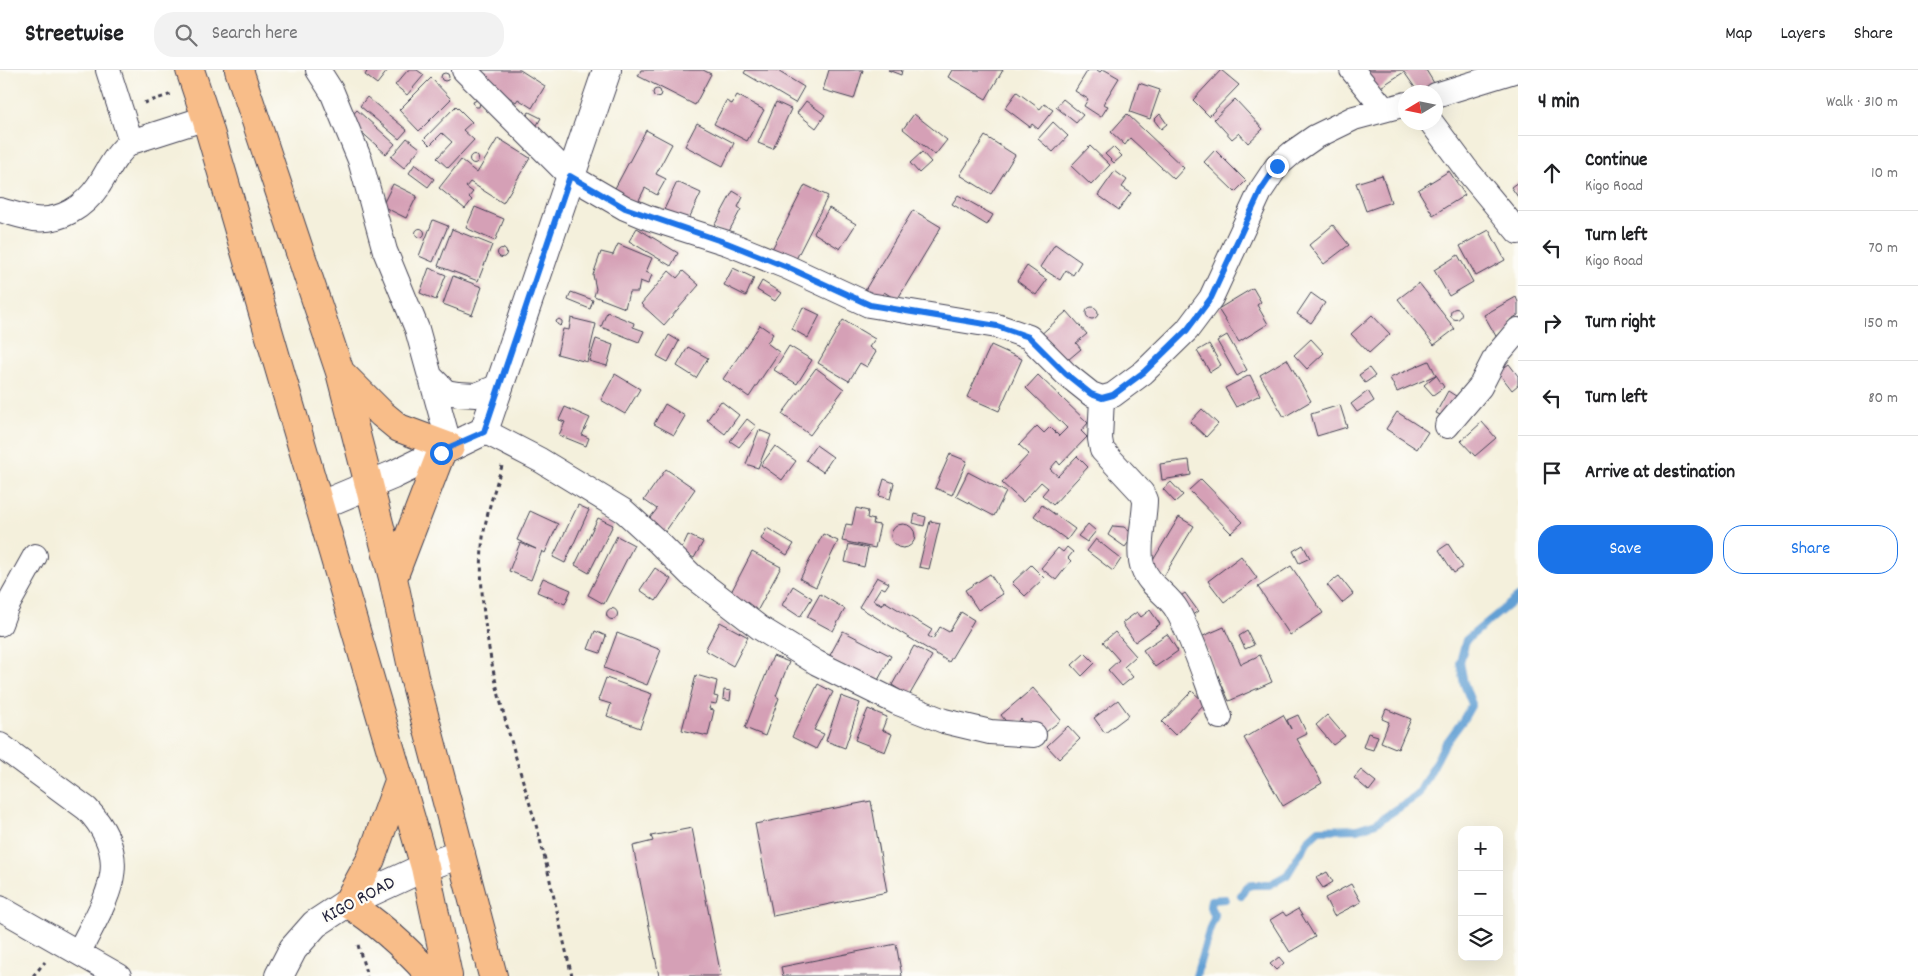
<!DOCTYPE html>
<meta charset="utf-8">
<style>
:root{--surface:#fff;--page:#f2f2f2;--text:#202124;--muted:#757577;--line:#e0e0e0;--accent:#1a73e8}
body{margin:0;font-family:Dekko,sans-serif;background:var(--page);color:var(--text)}
.controls{position:absolute;right:15px;bottom:15px;display:grid;overflow:hidden;border-radius:10px;box-shadow:0 5px 20px #0002}
.controls button{width:45px;height:45px;display:grid;place-items:center;padding:0;border:0;border-bottom:1px solid var(--line);background:var(--surface);color:var(--text);font:25px sans-serif}
.compass{position:absolute;left:1398px;top:15px;width:45px;height:45px;border-radius:50%;background:var(--surface);box-shadow:0 5px 20px #0002;rotate:260deg}
.stop{position:absolute;width:15px;height:15px;margin:-11px;border:4px solid #1a73e8;border-radius:50%;background:#fff}
.stop.end{background:#1a73e8;border-color:#fff;box-shadow:0 1px 5px #0008}
.list{margin:0;padding:0;list-style:none}
h2{display:flex;justify-content:space-between;align-items:center;height:65px;margin:0;padding:0 20px;font-size:21px}
h2 small{font-size:16px;font-weight:400;color:var(--muted)}
.list li{display:grid;grid-template-columns:32px 1fr auto;gap:15px;align-items:center;box-sizing:border-box;height:75px;padding:0 20px;border-top:1px solid var(--line)}
.list b{display:block;font-size:19px;white-space:nowrap}
.list p{margin:0;font-size:16px;white-space:nowrap;color:var(--muted)}
.list em{font-size:16px;font-style:normal;color:var(--muted)}
.actions{display:flex;gap:10px;padding:15px 20px}
.actions a{flex:1;padding:11px 0;border:1px solid var(--accent);border-radius:20px;text-align:center;font-size:18px;color:var(--accent)}
.actions .main{background:var(--accent);color:#fff}
.icon{flex:none;width:28px;height:28px;fill:none;stroke:currentColor;stroke-width:2;stroke-linecap:round;stroke-linejoin:round}
.map{position:relative;flex:none;width:1518px;height:906px;overflow:hidden}
header{display:flex;align-items:center;gap:30px;box-sizing:border-box;height:70px;padding:0 25px;background:var(--surface);border-bottom:1px solid var(--line)}
header strong{font-size:24px}
nav{display:flex;gap:28px;margin-inline-start:auto;font-size:18px}
.search{width:350px;height:45px;background:var(--page);display:flex;align-items:center;gap:12px;box-sizing:border-box;padding:0 18px;border-radius:20px;color:var(--muted);font-size:19px}
main{display:flex}
aside{flex:1;background:var(--surface)}
.map>svg:first-child{display:block}
.lines{fill:none;stroke-linecap:round;stroke-linejoin:round}
.stream{stroke:#64a0d4;stroke-width:8}
.building{fill:#d5a0b6}
.minor-casing{stroke:#424153;stroke-width:26}
.tertiary-casing{stroke:#424153;stroke-width:30}
.trunk-casing{stroke:#424153;stroke-width:30}
.path{stroke:#424153;stroke-width:3;stroke-dasharray:4 4;stroke-linecap:butt}
.minor{stroke:#fff;stroke-width:24}
.tertiary{stroke:#fff;stroke-width:28}
.trunk{stroke:#f8bd89;stroke-width:28}
.route{stroke:#1a73e8;stroke-width:6}
.labels{text-anchor:middle;dominant-baseline:central;stroke-width:4.5;stroke-linejoin:round;paint-order:stroke}
.street-label{font-size:19px;fill:#22223b;stroke:#fdfcf7}
</style>
<header>
<strong>Streetwise</strong>
<div class="search"><svg class="icon" aria-label="search" viewBox="0 0 24 24"><circle cx="10" cy="10" r="6"/><path d="M15 15l6 6"/></svg>Search here</div>
<nav><a>Map</a><a>Layers</a><a>Share</a></nav>
</header>
<main>
<div class="map">
<svg width="1518" height="906" viewBox="0 0 1518 906">
<rect width="100%" height="100%" fill="#fdfcf7"/>
<filter id="ink" filterUnits="userSpaceOnUse"><feTurbulence type="fractalNoise" baseFrequency=".02" numOctaves="2"/><feDisplacementMap in="SourceGraphic" scale="10" xChannelSelector="R" yChannelSelector="G"/><feConvolveMatrix kernelMatrix="1 2 1 2 8 2 1 2 1" color-interpolation-filters="sRGB"/></filter>
<filter id="wash" filterUnits="userSpaceOnUse"><feTurbulence type="fractalNoise" baseFrequency=".0096" numOctaves="4" result="noise"/><feDisplacementMap in="SourceGraphic" scale="20" xChannelSelector="R" yChannelSelector="G"/><feGaussianBlur stdDeviation="1.12" result="paint"/><feColorMatrix in="noise" values="0 0 0 0 0 0 0 0 0 0 0 0 0 0 0 0 0 1.4 0 .05"/><feComposite in="paint" operator="in"/></filter>
<g filter="url(#wash)">
<rect width="100%" height="100%" fill="#f4f0dc"/>
<g class="lines">
<path class="stream" d="M1241,826l5,-9 6,-2h17l18,-10 22,-36 10,-9 38,-1 19,-6 42,-28 26,-49 19,-26 9,-16 -8,-20 -4,-22 6,-22 52,-43
M1196,906l14,-48 5,-12 -5,-9 1,-7 14,-1"/>
</g>
<g id="blocks">
<path class="building" d="M368,0h20l-11,14 -12,-9z
M408,0h9l7,5 -17,20 -12,-10z
M482,0h38l25,16 -13,22 -14,-9 -2,3 -39,-26z
M641,0h62l8,4 -16,31 -57,-29z
M746,0h30l28,17 -9,16 -51,-30z
M829,0h34l-9,29 -31,-9z
M888,0h14l-1,5z
M952,0h51l-17,29 -38,-22z
M1088,0h9l3,2 2,-2h3l14,8 -16,26 5,2 -7,11 -17,-11 4,-7 -13,-8z
M1221,0l18,15 -30,31 -16,-16z
M1363,0h63l8,13 -16,9 -14,-20 -28,18z
M441 7a4 4 0 1 1 8 0a4 4 0 1 1-8 0Z
M431,8l20,21 -32,32 -20,-21z
M1139,13l21,7 -10,29 -20,-7z
M653 23a4 4 0 1 1 8 0a4 4 0 1 1-8 0Z
M1017,22l23,17 4,-5 9,6 -15,19 -6,-5 -2,3 -25,-19z
M737,25l27,15 -17,31 -33,-17 12,-23 6,3z
M367,27l40,33 -8,9 -39,-33z
M1063,29l20,16 -7,8 -20,-16z
M1235,29l28,30 -15,14 -9,-10 -7,6 -18,-20z
M477,30l3,3 -1,4h-4l-2,-5z
M806,31l19,14 -9,13 -19,-15z
M776,32l15,7 -18,40 -15,-6z
M456,36l16,16 -9,8 11,10 -26,28 -11,-10 15,-16 -10,-9 -12,12 -6,-6z
M357,40l38,34 -9,10 -38,-34z
M529,42l12,6 -4,7 -12,-6z
M914,44l33,26 -12,15 -32,-26z
M1127,44l57,54 -10,11 -44,-41 -5,7 -14,-13z
M1160,44l7,10 -6,5 -7,-9z
M1053,52l15,14 -15,16 -15,-13z
M697,53l37,20 -11,23 -38,-20z
M646,60l26,14 -16,30 10,5 -9,16 -12,-7 -8,16 -24,-12z
M985,66l30,19 -24,39 -31,-19z
M407,68l13,10 -16,20 -13,-11z
M498,68l32,20 -27,45 -33,-21 -4,5 7,5 -4,5 3,3 -7,9 -26,-21 22,-28 16,13z
M1090,76l20,19 -19,20 -20,-19z
M1113,77l9,9 -8,7 -9,-9z
M1215,80l31,31 -11,11 -31,-30z
M922,82l9,10 -12,11 -9,-10z
M469.5 89a4.5 4.5 0 1 1 9 0a4.5 4.5 0 1 1-9 0Z
M415,94l19,15 -6,8 -19,-14z
M1115,101l12,9 -5,7 9,6 -12,17 -21,-15z
M1449,101l16,24 -32,20 -15,-25z
M1382,105l9,27 -25,9 -10,-28z
M677,112l24,11 -15,32 -24,-11z
M1518,112v15l-7,-10z
M393,114l24,12 -11,22 -24,-12z
M805,115l23,11 -35,69 -23,-12z
M733,121l10,6 -5,10 3,2 -14,26 -14,-7z
M958,125l35,20 -6,10 -35,-21z
M475,137l29,12 -9,22 -29,-13z
M829,138l27,16 -16,25 -26,-16z
M913,140l28,17 -44,73 -13,-8 -7,12 -15,-9z
M433,150l15,6 -15,36 -14,-6z
M1333,155l16,20 -25,19 -15,-19z
M637,158l41,25 -7,13 -42,-25z
M415.5 163a4.5 4.5 0 1 1 9 0a4.5 4.5 0 1 1-9 0Z
M452,159l40,16 -14,36 -40,-15z
M1489,160l16,30 -29,16 -16,-30z
M618,174l34,14 -6,14 6,3 -4,9 -8,-3 -2,11h-9l-4,16 -31,-12 2,-7 -3,-14 8,-23 12,3z
M1055,174l26,18 -8,13 -7,-5 -6,10 -20,-13z
M497.5 183a4.5 4.5 0 1 1 9 0a4.5 4.5 0 1 1-9 0Z
M1458,185l15,27 -24,14 -15,-26z
M1027,196l20,14 -11,15 -19,-14z
M429,198l17,7 -10,25 -16,-7z
M733,198l21,10 -8,18 -22,-11z
M669,201l8,7 6,-7 16,14 -35,40 -23,-21z
M453,206l29,11 -10,28 -29,-11z
M762,211l19,12 -6,8 -18,-11z
M1419,213l36,46 -21,16 -36,-46z
M1253,218l8,14 -4,3 11,19 -29,18 -21,-33z
M571,222l22,8 -3,9 -22,-9z
M1311,223l14,10 -14,20 -14,-9z
M1516,227l2,5v13l-8,5 5,8 -18,10 -13,-23z
M803,237l17,8 -12,23 -16,-9z
M1086 243a6 6 0 1 1 12 0a6 6 0 1 1-12 0Z
M1450.5 244a5.5 5.5 0 1 1 11 0a5.5 5.5 0 1 1-11 0Z
M1067,241l20,23 -11,9 5,6 -19,16 -24,-28z
M607,242l27,11 -1,4 11,4 -5,11 -38,-15z
M1372,245l18,19 -21,19 -18,-19z
M571,248l25,6 -9,38 -30,-8 6,-25 6,1z
M559,249l3,2v3l-2,2 -3,-2 -1,-3z
M843,250l32,19 -6,8 7,5 -9,15 -7,-4 -11,18 -31,-18z
M760,255l13,9 -6,9 12,9 -30,45 -26,-18z
M669,265l10,6 -11,21 -11,-6z
M1227,265l20,35 -10,6 -20,-35z
M596,269l17,6 -6,21 -18,-5z
M1311,269l13,14 -17,16 -13,-14z
M1209,274l12,21 -11,7 -13,-21z
M991,275l31,14 -23,52 -32,-14z
M789,276l23,14 -15,24 -23,-14z
M688,277l20,11 -12,20 -19,-12z
M1287,289l24,42 -27,16 -24,-42z
M1429,291l7,14 -39,17 -7,-14z
M1509,294l9,12v9l-6,5 -14,-18z
M816,298l28,21 -34,46 -28,-21z
M1369,298l6,8 -10,7 -6,-8z
M615,304l25,15 -15,25 -24,-14z
M1038,305l50,48 -7,8 6,6 -27,28 -3,-4 -7,8 8,7 19,-20 11,11 -35,38 -11,-10 6,-7 -7,-6 -18,20 -21,-19 27,-29 -10,-9 18,-19 7,7 6,-6 9,9 8,-8 -41,-40z
M1250,305l10,20 -24,12 -11,-19z
M1436,305l8,12 -11,8 -9,-10z
M1368,321l6,10 -17,11 -6,-8z
M1448,321l11,7 -15,19 -8,-4z
M721,331l18,14 -14,19 -18,-14z
M665,334l20,12 -11,19 -20,-11z
M1340,335l7,22 -30,9 -6,-22z
M565,337l25,11 -8,17 7,3 -3,8 -27,-11 6,-13 -6,-2z
M1202,339l16,15 -12,13 -16,-15z
M1397,342l31,20 -11,17 -31,-20z
M747,349l9,7 -17,21 -9,-6z
M1482,352l14,16 -21,18 -14,-15z
M759,360l12,5 -13,33 -12,-4z
M816,375l17,12 -10,15 -17,-12z
M775,376l21,15 -14,19 -21,-15z
M950,384l17,7 -15,34 -17,-7z
M1189,390l2,15 -29,5 -2,-16z
M666,399l29,20 -32,46 -17,-12 11,-14 -13,-9z
M968,402l38,20 -12,24 -38,-20z
M884,409l10,4 -4,16 -11,-3z
M1201,409l42,43 -12,11 -42,-43z
M1171,412l12,13 -8,7 -12,-13z
M578,435l11,5 -24,53 -12,-6z
M1042,435l33,24 -8,11 -33,-24z
M856,438l12,3 -1,7 7,2 -1,4 7,1 -5,23 -33,-7 4,-17 6,1z
M530,441l28,13 -13,29 -3,-2 -11,29 -22,-9 11,-28 16,6 -19,-9z
M915,444l11,3 -2,9 -11,-3z
M1179,447l15,9 -30,50 -15,-9z
M598,448l15,7 -24,48 -14,-8z
M930,451l10,2 -11,46 -10,-2z
M1088,454l8,7 -9,11 -9,-6z
M891 466a12 12 0 1 1 24 0a12 12 0 1 1-24 0Z
M1113,456l11,1 10,8 -9,12 -17,-12z
M767,458l27,16 -7,11 -26,-16z
M823,464l15,7 -22,46 -16,-8z
M688,465l15,7 -9,16 -13,-8z
M617,466l17,9 -30,59 -16,-9z
M1096,469l25,20 -8,12 -26,-20z
M849,474l19,4 -4,19 -19,-5z
M1448,474l15,23 -9,6 -15,-23z
M1303,475l7,13 -11,5 -6,-12z
M1067,477l6,5 -5,6 3,3 -15,19 -15,-12 17,-20 5,4z
M752,482l29,15 -26,48 -28,-15z
M1241,486l16,22 -33,24 -16,-21z
M1031,495l13,13 -19,18 -13,-13z
M1291,496l32,47 -33,22 -32,-48z
M655,498l16,11 -15,22 -16,-11z
M990,504l13,20 -25,16 -13,-20z
M1339,506l14,18 -11,9 -15,-18z
M877,507l12,6 -4,6 -4,-2 -8,13 9,5 2,-4 48,29 -4,6 5,3 7,-12 9,5 12,-20 13,8 -25,42 -90,-55z
M543,508l28,12 -6,14 -28,-12z
M793,516l19,12 -12,19 -18,-12z
M1185,523l13,18 -7,5 -13,-18z
M820,524l25,15 -12,22 -26,-14z
M606.5 544a5.5 5.5 0 1 1 11 0a5.5 5.5 0 1 1-11 0Z
M1150,540l10,14 -25,18 -13,-19 15,-11 4,5z
M720,552l28,15 -15,29 -28,-16z
M1224,557l17,37 19,-9 12,27 -43,19 -28,-64z
M595,561l11,5 -6,17 -12,-4z
M843,561l48,25 -15,28 -48,-25z
M1247,561l7,14 -9,4 -6,-13z
M1115,562l21,24 -12,11 9,10 -11,9 -14,-16 11,-10 -16,-18z
M617,563l44,17 -14,35 -43,-17z
M1167,564l11,17 -23,16 -12,-17z
M914,576l18,10 -23,40 -17,-11z
M1085,583l10,10 -13,13 -10,-11z
M773,586l16,6 -13,34 3,2 -14,38 -20,-8z
M696,605l21,6 -3,15 4,1 -2,7 -5,-1 -2,6 5,1 -6,26 -26,-6z
M606,608l46,16 -12,34 -33,-12 4,-12 -13,-4z
M818,614l15,8 -19,38 10,4 -8,15 -24,-12z
M1033,618l28,32 -15,12 -5,-6 -8,7 -12,-14 -10,9 -10,-13z
M724,620l7,1 -1,10 -7,-2z
M1192,621l13,12 -30,32 -13,-13z
M841,626l19,7 -15,45 -19,-7z
M1118,630l11,15 -24,18 -11,-15z
M868,639l19,8 -5,13 10,4 -7,18 -30,-12z
M1386,639l25,10 -13,30 -17,-7 8,-20 -7,-3z
M1283,645l8,14 -4,-9 11,-5 9,19 -10,5 25,44 -39,23 -39,-68z
M1327,645l18,21 -12,9 -17,-20z
M1068,656l12,13 -21,20 -12,-13z
M1368,663l10,3 -5,14 -10,-3z
M1361,700l15,12 -7,9 -15,-13z
M871,731l16,91 -114,24 -18,-92z
M692,758l29,148h-62l-26,-130 20,-5 -2,-5z
M1327,802l6,10 -10,6 -7,-10z
M1351,814l10,18 -27,14 -9,-18z
M1298,839l17,28 -25,15 -20,-32 13,-8 3,4z
M896,874l6,32h-119l-2,-9z
M1279,887l5,6 -8,7 -6,-6z"/>
</g>
</g>
<g filter="url(#ink)">
<use href="#blocks" fill-opacity="0" stroke="#424153" stroke-width="1"/>
<g class="lines">
<defs>
<path id="minor" d="M108,0l23,72
M318,0l14,22 28,68 25,91 32,78 13,47 16,16 12,2 18,1 23,-9
M464,0l106,106 55,32 24,10 78,25 60,24 82,38 128,21 32,11 37,37 25,20 11,4 11,-3 31,-23 43,-42 24,-32 50,-108 16,-24 15,-13 23,-16 39,-19 52,-14
M1352,0l32,39
M1436,25l81,-25
M1431,52l35,47 52,63
M0,140c11,3 23,7 34,9 27,3 50,-12 65,-34 10,-16 17,-32 32,-43l75,-24
M431,308l19,69
M1102,328l-2,41 2,11 40,43 3,7c0,19 -9,51 -2,68 6,18 25,26 34,42 18,33 29,71 43,107
M1447,356l33,-39 16,-31 22,-26
M484,361l56,29 84,51 35,32 32,32 69,53 57,35 81,40 46,18 46,11 44,3
M0,554l6,-16 29,-52
M0,675l87,64c49,52 18,90 -8,143
M0,838l119,68"/>
<path id="tertiary" d="M319,436l74,-31 91,-44 123,-361
M279,906l14,-27 22,-25 32,-21 78,-36 36,-13"/>
<path id="trunk" d="M190,0l16,48 219,749 23,109
M239,0l101,302 53,206 21,99 79,299
M341,303l41,41 17,14 51,19
M393,508l48,-125
M399,711l-28,78 -24,44c32,20 59,45 84,73"/>
</defs>
<use href="#minor" class="minor-casing"/>
<use href="#tertiary" class="tertiary-casing"/>
<use href="#trunk" class="trunk-casing"/>
<path class="path" d="M144,33l28,-9
M502,396c-8,26 -18,54 -20,81 -6,96 30,194 56,285 13,48 22,96 34,144
M358,875l9,31
M33,906l12,-14"/>
<use href="#minor" class="minor"/>
<use href="#tertiary" class="tertiary"/>
<use href="#trunk" class="trunk"/>
</g>
</g>
<g class="lines" filter="url(#ink)">
<path class="route" d="M441,383l9,-6 34,-15 86,-256 55,32 102,35 60,24 83,38 127,21 32,11 37,37 25,20 11,4 11,-3 31,-23 43,-42 24,-32 50,-108 16,-24"/>
</g>
<g class="labels">
<g class="street-label">
<text transform="translate(359 831) rotate(-28)">KIGO ROAD</text>
</g>
</g>
</svg>
<div class="controls">
<button>+</button>
<button>−</button>
<button><svg class="icon" aria-label="layers" viewBox="0 0 24 24"><path d="M12 4l9 5-9 5-9-5zM3 14l9 5 9-5"/></svg></button>
</div>
<svg class="compass" viewBox="-18 -18 36 36"><path d="M0-13l5 13h-10z" fill="#e53935"/><path d="M0 13l5-13h-10z" fill="#757577"/></svg>
<div class="stop" style="left:441px;top:383px"></div>
<div class="stop end" style="left:1277px;top:96px"></div>
</div>
<aside>
<h2>4 min<small>Walk · 310 m</small></h2>
<ul class="list">
<li><svg class="icon" aria-label="ahead" viewBox="0 0 24 24"><path d="M12 20V5M6 11l6-6 6 6"/></svg><div><b>Continue</b><p>Kigo Road</p></div><em>10 m</em></li>
<li><svg class="icon" aria-label="left" viewBox="0 0 24 24"><path d="M17 20v-9H6M10 6l-5 5 5 5"/></svg><div><b>Turn left</b><p>Kigo Road</p></div><em>70 m</em></li>
<li><svg class="icon" aria-label="right" viewBox="0 0 24 24"><path d="M7 20v-9h11M14 6l5 5-5 5"/></svg><div><b>Turn right</b></div><em>150 m</em></li>
<li><svg class="icon" aria-label="left" viewBox="0 0 24 24"><path d="M17 20v-9H6M10 6l-5 5 5 5"/></svg><div><b>Turn left</b></div><em>80 m</em></li>
<li><svg class="icon" aria-label="arrive" viewBox="0 0 24 24"><path d="M6 21V4h12l-3 4 3 4H6"/></svg><div><b>Arrive at destination</b></div></li>
</ul>
<div class="actions"><a class="main">Save</a><a>Share</a></div>
</aside>
</main>
